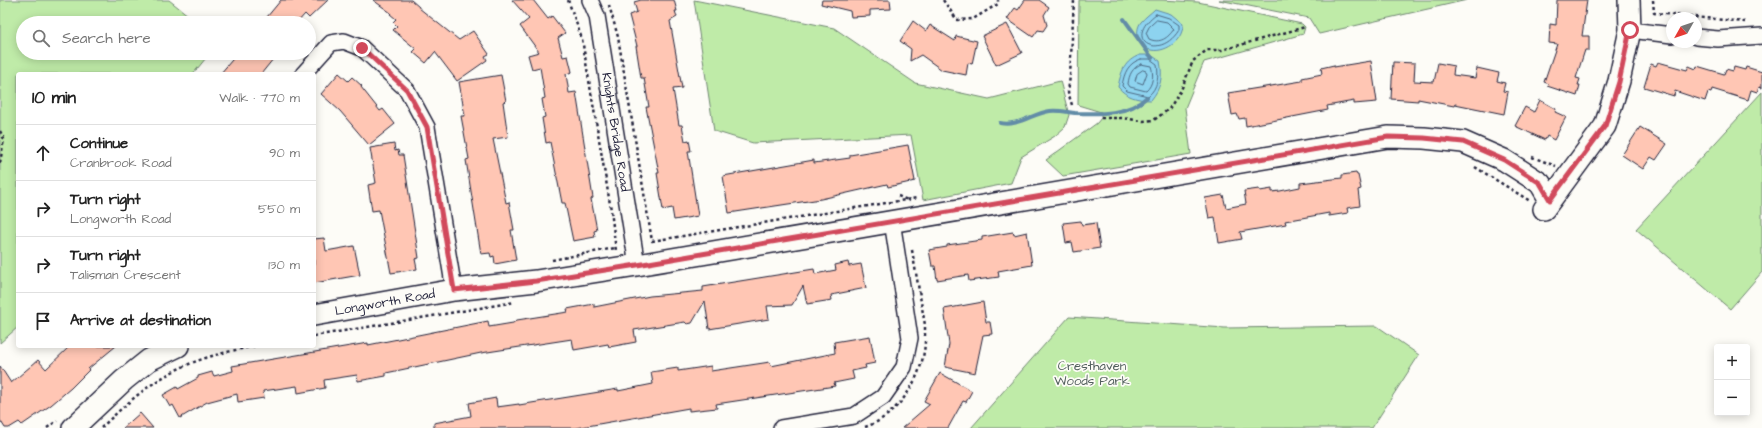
<!DOCTYPE html>
<meta charset="utf-8">
<style>
:root{--surface:#fff;--page:#f2f2f2;--text:#222;--muted:#767676;--line:#e0e0e0}
body{margin:0;font-family:"Architects Daughter",sans-serif;background:var(--page);color:var(--text)}
.controls{position:absolute;right:12px;bottom:12px;display:grid;overflow:hidden;border-radius:4px;box-shadow:0 2px 10px #0003}
.controls button{width:36px;height:36px;display:grid;place-items:center;padding:0;border:0;border-bottom:1px solid var(--line);background:var(--surface);color:var(--text);font:20px sans-serif}
.compass{position:absolute;left:1666px;top:12px;width:36px;height:36px;border-radius:50%;background:var(--surface);box-shadow:0 2px 10px #0003;rotate:230deg}
.stop{position:absolute;width:12px;height:12px;margin:-9px;border:3px solid #d1495b;border-radius:50%;background:#fff}
.stop.end{background:#d1495b;border-color:#fff;box-shadow:0 1px 4px #0008}
.list{margin:0;padding:0;list-style:none}
h2{display:flex;justify-content:space-between;align-items:center;height:52px;margin:0;padding:0 16px;font-size:17px}
h2 small{font-size:13px;font-weight:400;color:var(--muted)}
.list li{display:grid;grid-template-columns:26px 1fr auto;gap:12px;align-items:center;box-sizing:border-box;height:56px;padding:0 16px;border-top:1px solid var(--line)}
.list b{display:block;font-size:15px;white-space:nowrap}
.list p{margin:0;font-size:13px;white-space:nowrap;color:var(--muted)}
.list em{font-size:13px;font-style:normal;color:var(--muted)}
.icon{flex:none;width:22px;height:22px;fill:none;stroke:currentColor;stroke-width:2;stroke-linecap:round;stroke-linejoin:round}
.map{position:relative;flex:none;width:1762px;height:428px;overflow:hidden}
.search{position:absolute;background:var(--surface);box-shadow:0 2px 10px #0003;left:16px;top:16px;width:300px;height:44px;display:flex;align-items:center;gap:10px;box-sizing:border-box;padding:0 14px;border-radius:22px;color:var(--muted);font-size:15px}
.panel{position:absolute;background:var(--surface);box-shadow:0 2px 10px #0003;left:16px;top:72px;width:300px;height:276px;border-radius:4px}
.map>svg:first-child{display:block}
.green{fill:#bfeba8;stroke:#708672}
.water{fill:#8dd3ef;stroke:#628ca7}
.lines{fill:none;stroke-linecap:round;stroke-linejoin:round}
.shore{stroke:#4d6983;stroke-width:1}
.stream{stroke:#628ca7;stroke-width:4}
.building{fill:#ffc6b4;stroke:#22223b}
.street-casing{stroke:#22223b;stroke-width:18}
.secondary-casing{stroke:#22223b;stroke-width:24}
.path{stroke:#22223b;stroke-width:2.5;stroke-dasharray:3 3;stroke-linecap:butt}
.street{stroke:#fdfcf7;stroke-width:15}
.secondary{stroke:#fdfcf7;stroke-width:21}
.route{stroke:#d1495b;stroke-width:5}
.labels{text-anchor:middle;dominant-baseline:central;stroke-width:3.5;stroke-linejoin:round;paint-order:stroke}
.street-label{font-size:13px;fill:#22223b;stroke:#fdfcf7}
.park-label{font-size:13px;fill:#515e5c;stroke:#fdfcf7}
</style>
<div class="map">
<svg width="1762" height="428" viewBox="0 0 1762 428">
<rect width="100%" height="100%" fill="#fdfcf7"/>
<filter id="ink" filterUnits="userSpaceOnUse"><feTurbulence type="fractalNoise" baseFrequency=".025" numOctaves="2"/><feDisplacementMap in="SourceGraphic" scale="8" xChannelSelector="R" yChannelSelector="G"/><feConvolveMatrix kernelMatrix="1 2 1 2 8 2 1 2 1" color-interpolation-filters="sRGB"/></filter>
<g filter="url(#ink)">
<path class="green" d="M0,0h169l29,23h-175v30h187l-17,21h-175v253l-18,16z
M694,0l140,28 81,55 74,16 71,-18 9,34 -4,12 -10,9 -34,21 -10,26 -88,17 -12,-65 -158,8 -39,-12z
M1079,0h82l37,2 104,22 3,3 -2,7 -99,28 -19,46 6,46 -128,22 -17,-16 51,-37 4,-5v-6l-23,-7z
M1219,0h248l-148,34 -10,-16z
M1762,92v180l-32,37 -94,-80z
M1069,317l156,11 152,-2 42,29 -47,73h-401z"/>
<path class="water" d="M1155,9l16,5 12,10c0,26 -40,38 -45,12 -1,-5 0,-10 3,-14 4,-5 10,-9 14,-13z
M1140,55h11l9,6c3,16 1,27 -9,39 -13,0 -25,-3 -33,-13 3,-15 6,-26 22,-32z"/>
<g class="lines">
<path class="shore" d="M1156,14l13,4 10,7v5c-20,32 -58,10 -23,-16z
M1157,20l10,2 7,7c-6,9 -14,15 -25,10l-3,-6 3,-6z
M1141,59h9l7,5c2,12 1,24 -9,32l-21,-5 -5,-5c2,-13 6,-23 19,-27z
M1141,64l10,2c3,9 2,19 -5,25l-16,-4 -2,-3c1,-9 4,-16 13,-20z
M1143,70l3,1 1,2 -4,11 -8,-3 2,-7z"/>
<path class="stream" d="M1124,19l28,39
M1000,123c18,4 33,-10 50,-12 8,-1 17,1 25,2 24,1 54,2 72,-16"/>
</g>
<path class="building" d="M281,0h47l-19,18 -4,-4 -8,9h-35z
M373,0h38l8,7v1l40,32 14,-9 16,23 -4,2 2,4 -30,21 -22,-29 -9,11 -13,-11 3,-3 -23,-19 4,-4 -4,-4 3,-3 -6,-5 1,-1z
M512,0h21l15,19 4,-3 13,17 -7,5 5,19 5,-1 4,16 -6,2 3,19 7,-1 17,106 -2,1 6,31 -3,1 1,6 -22,4 -8,-38h-3l-12,-61 -4,1 -4,-25 3,-1 -3,-18 3,-1 -5,-31 -8,2 -4,-14 11,-3 -19,-26 9,-7z
M641,0h33l3,11h-2l2,6 -7,4 12,67 -9,1 6,36h3l3,16 4,-1 2,11h-3l10,65 -24,4 -2,-12 -9,2 -6,-37h2l-13,-66h3l-5,-29h-3l-5,-32h1l-8,-31 8,-3 -3,-10z
M822,0h68l1,9 -21,1v6l-19,1 -1,-6 -29,-7z
M1025,0h14l10,7 -5,8 3,10 -4,6 -5,-1 -5,7 -26,-18 8,-11 3,2z
M1557,0h30l-5,36h7v14h-4l-9,28 4,1 -2,6h2l-3,11 -30,-10 2,-2 -5,-2 13,-38 -8,-1 1,-19 6,1z
M913,21l13,10 4,-6 25,16 1,-5 21,5 -5,23 -4,-1 -2,12 -24,-5 -21,-15 -11,6 1,-12 -11,-8z
M1007,24l15,29 -26,12 -14,-29z
M238,53h40l-17,21h-41z
M1371,61l6,41 -23,2v-3l-27,5 1,4 -82,16 -1,-8 -6,1 -2,-5 -5,1 -4,-22 74,-12v-3l20,-4 -1,-6 13,-3v2z
M1393,62l22,1 -1,18 20,1 4,-19 16,3 -1,9 22,3 2,-10 22,5 -2,8 8,2 -2,8 5,1 -4,22 -49,-10 -1,2 -36,-7v2l-27,-2z
M1658,62l29,8 2,-4 7,3 1,-3 27,8 2,-5 7,2 1,-4 11,3 1,-3 16,5v16l-3,-1 -2,5 -6,-2 -3,10 -36,-11 -1,4 -3,-1 -3,9 -30,-10 -1,5 -30,-9 7,-23 5,2z
M339,73l9,8 4,-4 10,9 -1,1 19,24 3,-2 12,15 -26,21 -29,-34 -19,-17z
M501,75l5,26 -3,1 5,35 -15,2 13,64 3,-1 5,28h-3l5,30 -21,4 -1,-8 -3,1 -1,-4 -9,1 -15,-94 3,-1 -8,-43h4l-6,-34z
M1540,100l16,9 -1,3 11,5 -12,23 -7,-4 -2,4 -30,-14 10,-19 9,5z
M1640,127l27,17 -11,16 -5,-3 -8,12 -21,-14z
M394,144l1,7 3,-1 1,5h4l16,103 -4,1 2,10 -26,4 -12,-63 -7,1 -4,-26 8,-2 -6,-35z
M908,145l7,36 -27,6 -1,-3 -66,15 -92,14 -6,-37 91,-16v3l36,-5v-3z
M1356,173l1,2h1l3,14 -3,1 2,16 -13,2 1,5 -19,3v-3l-44,8 1,3 -46,8 2,7 -23,4 -4,-26 -6,1 -4,-20 18,-3 3,13 20,-4 -2,-13 15,-2 1,2 12,-2v3l8,-1 20,-4v-4l42,-5v-3z
M1081,221l1,4 14,-2 4,25 -26,4 -2,-10 -6,1 -3,-20z
M1013,232l1,3 13,-3 5,33 -34,6 1,6 -30,4 -1,-6 -31,5 -2,-14h-3l-3,-16 18,-3v-2l35,-5v-3z
M324,238l2,13 28,-5 6,29 -46,8v-44z
M848,262l1,4 12,-2 5,24 -35,7 1,5 -25,4 -4,-18 -11,19 -25,1 2,13 -60,10 -4,-28 -13,22 -5,1 -2,-2 -51,8 2,12 -27,5 -1,-3 -34,6 -2,-11 -91,14 -95,20v3l-28,5 -1,-6 -33,5 1,8 -27,5 -1,-7 -34,5 1,7 -26,4 -1,-8 -30,8 -27,16 -7,-13 -3,2 -7,-12 14,-8 1,2 20,-11v-2l14,-4 2,4 19,-5 -1,-5 136,-23v2l120,-24 1,6 24,-4 4,-3 51,-8 -1,-3 27,-5v3l56,-11 53,-5v-4l111,-18 1,5 21,-4 -1,-5z
M983,302l3,20h4l2,12 -9,1 -8,38 -30,-6 4,-23 -5,-35z
M870,336l5,27 -10,2 1,3 -14,3 2,8 -20,4 1,3 -119,18 1,4 -28,3v-3l-113,20h-142v-5l37,-7 -2,-13 27,-5 1,9 22,-3v1l99,-16v2l35,-7 -2,-12 27,-4v3l33,-5v5l59,-9 1,4 64,-13 -1,-11z
M70,346h46l-28,23 1,1 -18,18 -20,17 -29,20 -3,-3 -10,6h-4l-5,-8v-54l11,17 27,-23 8,9z
M940,373l32,18 -6,11 -3,-1 -15,27h-46l28,-24 -6,-3z
M140,413l13,15h-30z"/>
<g class="lines">
<defs>
<g id="street">
<path id="s1" d="M590,0l7,16 40,249"/>
<path d="M1630,30l42,5"/>
<path d="M1696,37l22,2 44,-3"/>
<path d="M303,74l28,-31 13,-2 18,7 45,42 20,37 27,163"/>
<path d="M781,428l73,-12 29,-19 21,-30 6,-29 -18,-117"/>
</g>
<g id="secondary">
<path d="M1544,209l61,-83 14,-45 11,-51 -1,-30"/>
<path id="s2" d="M314,315l140,-25 82,-9 101,-16 751,-128 36,1 39,4 41,18 36,23 10,17"/>
<path d="M73,428l51,-48 25,-20 29,-14"/>
</g>
</defs>
<use href="#street" class="street-casing"/>
<use href="#secondary" class="secondary-casing"/>
<path class="path" d="M568,0l14,39 29,171 5,41
M943,0l14,20 16,-1 25,-15v-4
M1653,0l1,13 91,9
M609,5l9,32 34,204 265,-43
M1072,105l-4,-13 2,-16 4,-76
M1101,118h21l21,3 11,-1 15,-11 12,-19 12,-29 14,-11h15l83,-23
M0,131l4,8 -4,24
M1532,157l24,9
M1475,167l55,34
M898,196l12,5
M912,250l13,75v11
M552,260l63,-12
M314,336l201,-34
M865,427c34,-11 59,-51 60,-86
M47,428l10,-7
M101,428c52,-51 84,-70 156,-82"/>
<use href="#street" class="street"/>
<use href="#secondary" class="secondary"/>
</g>
</g>
<g class="lines" filter="url(#ink)">
<path class="route" d="M362,48l45,42 20,37 27,163 82,-9 101,-16 751,-128 36,1 39,4 41,18 36,23 10,17 55,-74 14,-44 11,-52"/>
</g>
<g class="labels">
<g class="street-label">
<text stroke="none"><textPath href="#s1" startOffset="135">Knights Bridge Road</textPath></text>
<text stroke="none"><textPath href="#s2" startOffset="72">Longworth Road</textPath></text>
</g>
<g class="park-label">
<text x="1092" y="366">Cresthaven<tspan x="1092" dy="15">Woods Park</tspan></text>
</g>
</g>
</svg>
<div class="controls">
<button>+</button>
<button>−</button>
</div>
<svg class="compass" viewBox="-18 -18 36 36"><path d="M0-13l5 13h-10z" fill="#e53935"/><path d="M0 13l5-13h-10z" fill="#767676"/></svg>
<div class="stop" style="left:1630px;top:30px"></div>
<div class="stop end" style="left:362px;top:48px"></div>
<div class="search"><svg class="icon" aria-label="search" viewBox="0 0 24 24"><circle cx="10" cy="10" r="6"/><path d="M15 15l6 6"/></svg>Search here</div>
<section class="panel">
<h2>10 min<small>Walk · 770 m</small></h2>
<ul class="list">
<li><svg class="icon" aria-label="ahead" viewBox="0 0 24 24"><path d="M12 20V5M6 11l6-6 6 6"/></svg><div><b>Continue</b><p>Cranbrook Road</p></div><em>90 m</em></li>
<li><svg class="icon" aria-label="right" viewBox="0 0 24 24"><path d="M7 20v-9h11M14 6l5 5-5 5"/></svg><div><b>Turn right</b><p>Longworth Road</p></div><em>550 m</em></li>
<li><svg class="icon" aria-label="right" viewBox="0 0 24 24"><path d="M7 20v-9h11M14 6l5 5-5 5"/></svg><div><b>Turn right</b><p>Talisman Crescent</p></div><em>130 m</em></li>
<li><svg class="icon" aria-label="arrive" viewBox="0 0 24 24"><path d="M6 21V4h12l-3 4 3 4H6"/></svg><div><b>Arrive at destination</b></div></li>
</ul>
</section>
</div>
